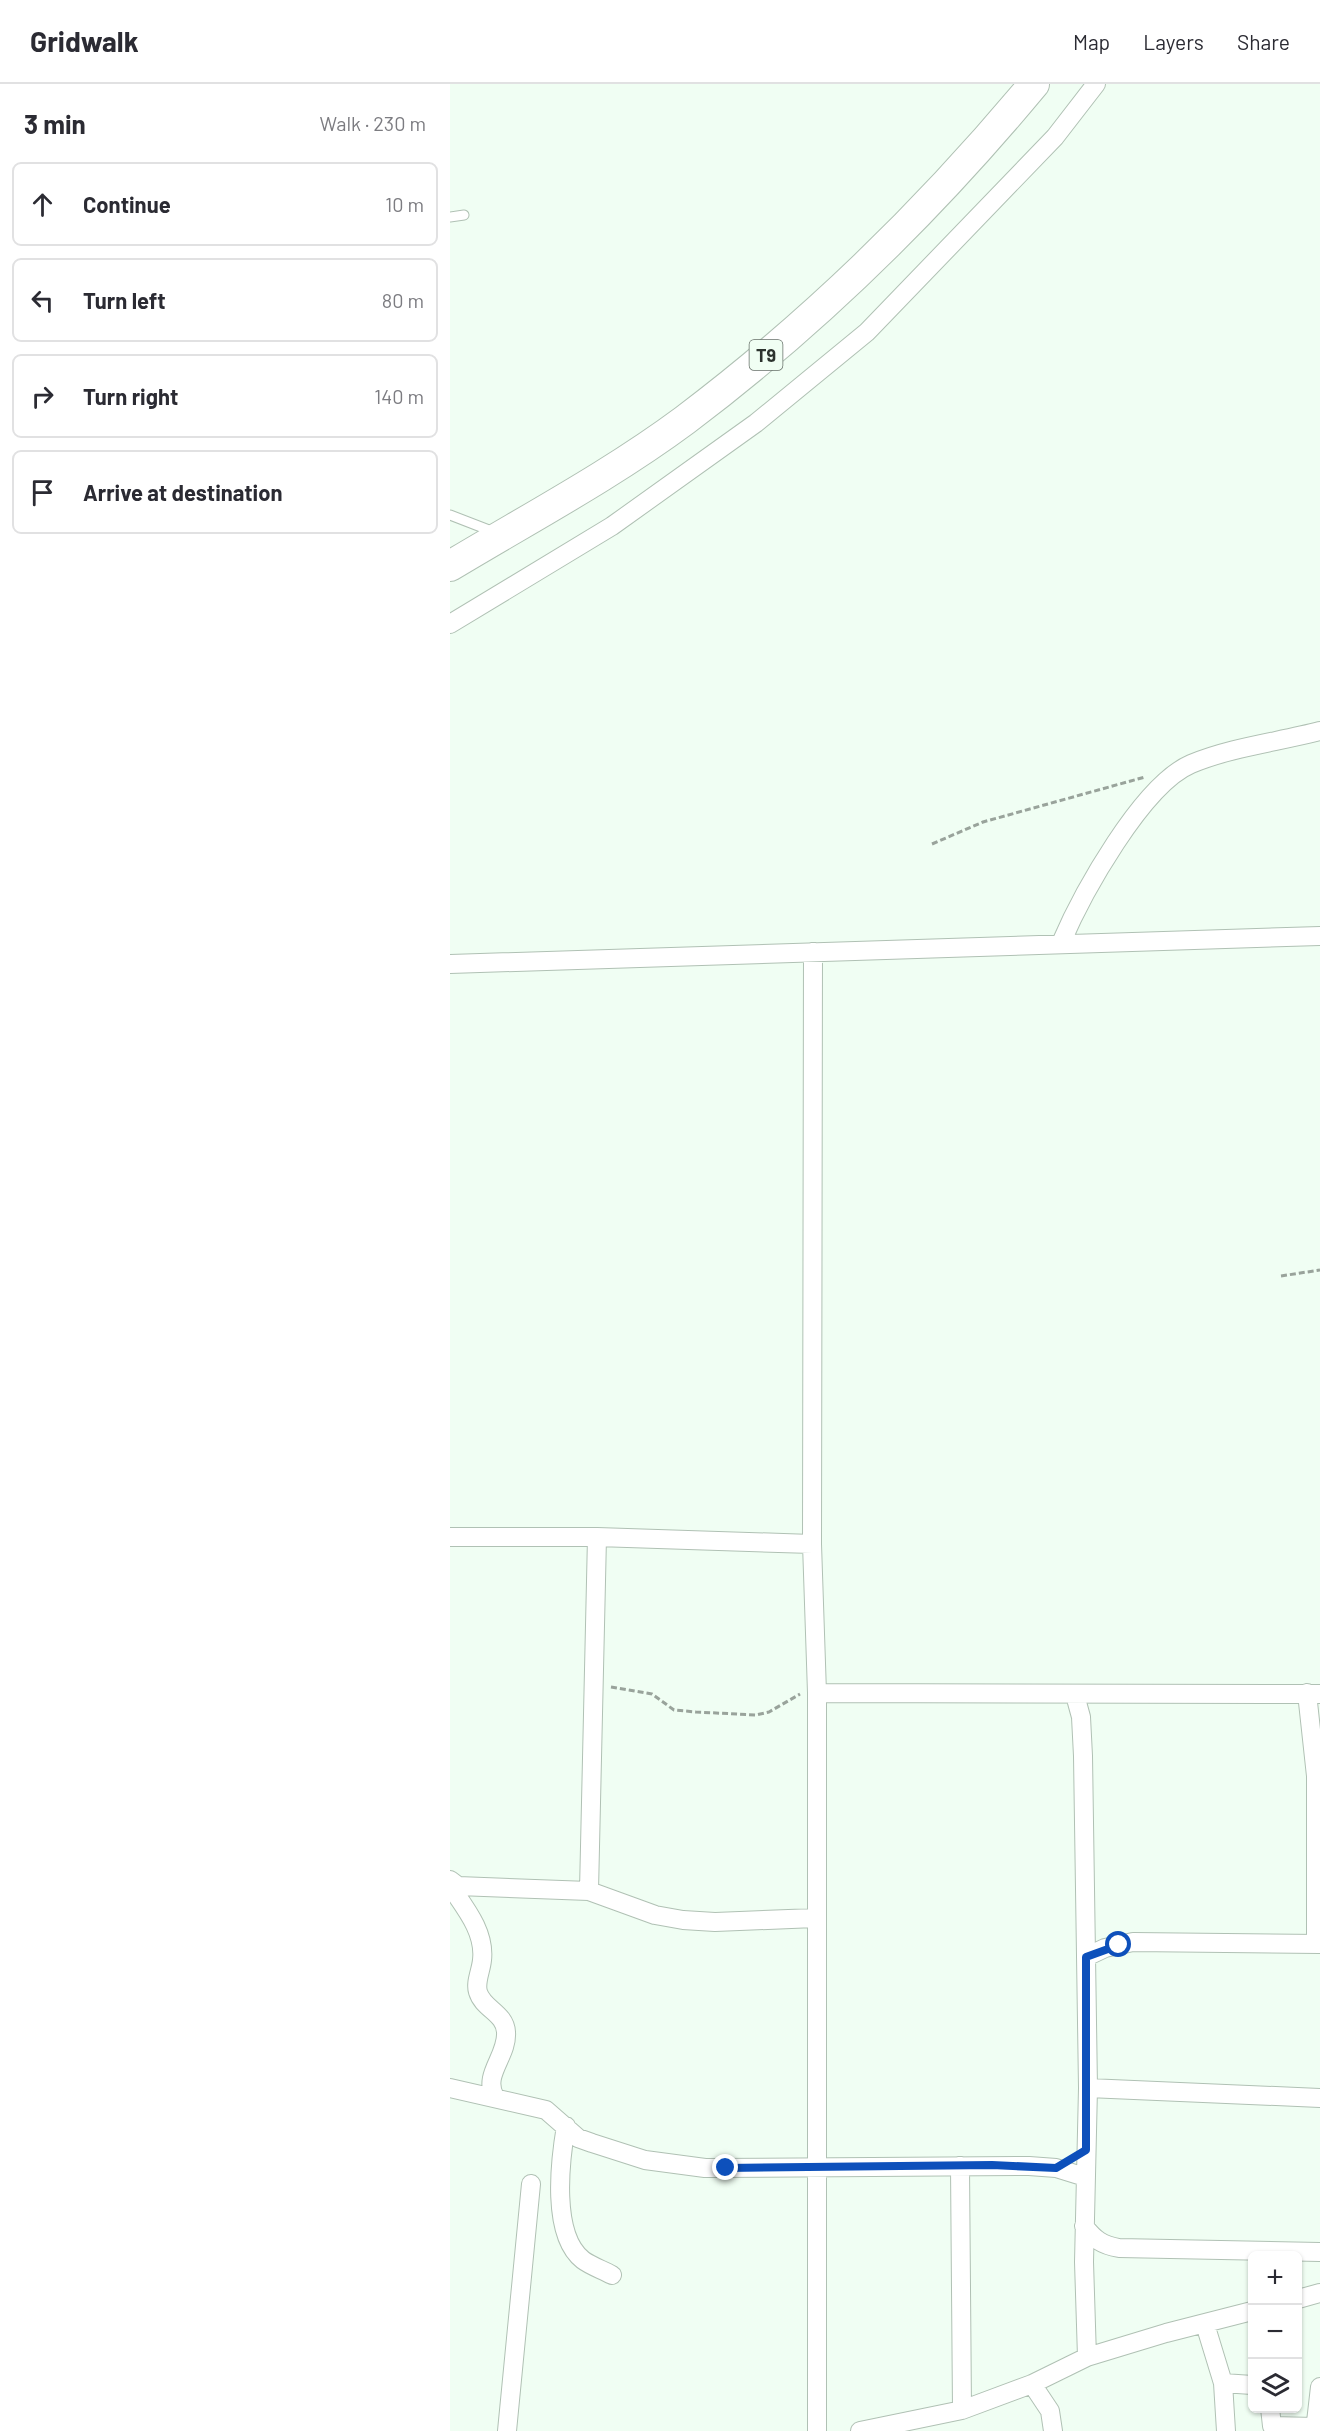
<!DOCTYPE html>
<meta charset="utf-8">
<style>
:root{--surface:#fff;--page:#f2f2f3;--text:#2b2b33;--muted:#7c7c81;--line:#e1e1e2}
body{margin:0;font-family:Barlow,sans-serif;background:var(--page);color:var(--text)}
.controls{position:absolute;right:18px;bottom:18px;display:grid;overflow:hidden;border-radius:9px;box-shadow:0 2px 4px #0004}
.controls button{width:54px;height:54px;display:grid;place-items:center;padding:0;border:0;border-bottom:2px solid var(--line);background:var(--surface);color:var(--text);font:30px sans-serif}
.stop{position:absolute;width:18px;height:18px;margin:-14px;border:4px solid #0d50bb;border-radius:50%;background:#fff}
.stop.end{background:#0d50bb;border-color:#fff;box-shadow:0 2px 6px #0008}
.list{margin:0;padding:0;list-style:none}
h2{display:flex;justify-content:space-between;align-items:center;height:78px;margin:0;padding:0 24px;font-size:26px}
h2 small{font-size:20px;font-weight:400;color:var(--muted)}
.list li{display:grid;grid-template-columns:39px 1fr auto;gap:18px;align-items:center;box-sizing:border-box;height:84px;margin:0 12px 12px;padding:0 12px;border:2px solid var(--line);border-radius:9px}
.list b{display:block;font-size:22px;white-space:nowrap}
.list em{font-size:20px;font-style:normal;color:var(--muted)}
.icon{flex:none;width:33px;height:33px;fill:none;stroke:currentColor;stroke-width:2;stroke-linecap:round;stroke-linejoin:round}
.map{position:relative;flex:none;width:870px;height:2347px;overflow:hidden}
header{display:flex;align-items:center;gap:36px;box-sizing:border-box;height:84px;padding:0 30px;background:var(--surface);border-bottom:2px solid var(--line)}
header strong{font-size:28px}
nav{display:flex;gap:33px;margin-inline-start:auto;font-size:21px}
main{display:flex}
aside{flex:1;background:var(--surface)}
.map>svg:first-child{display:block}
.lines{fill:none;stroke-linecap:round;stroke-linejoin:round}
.service-casing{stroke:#b0c1b4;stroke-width:11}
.minor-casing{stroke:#b0c1b4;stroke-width:20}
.trunk-casing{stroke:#b0c1b4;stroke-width:32}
.path{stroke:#99a39b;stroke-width:3;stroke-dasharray:6 3;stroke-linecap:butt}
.service{stroke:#fff;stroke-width:9}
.minor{stroke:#fff;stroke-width:18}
.trunk{stroke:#fff;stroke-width:30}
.route{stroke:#0d50bb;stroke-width:8}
.labels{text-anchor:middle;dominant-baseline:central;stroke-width:6;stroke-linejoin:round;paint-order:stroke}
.shield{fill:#f0fef3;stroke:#677069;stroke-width:1.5}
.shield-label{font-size:18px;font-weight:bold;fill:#2c332e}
</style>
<header>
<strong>Gridwalk</strong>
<nav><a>Map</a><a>Layers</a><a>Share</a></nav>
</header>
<main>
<aside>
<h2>3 min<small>Walk · 230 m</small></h2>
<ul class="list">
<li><svg class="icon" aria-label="ahead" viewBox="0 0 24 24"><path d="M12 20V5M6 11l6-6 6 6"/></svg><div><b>Continue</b></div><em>10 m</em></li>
<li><svg class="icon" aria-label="left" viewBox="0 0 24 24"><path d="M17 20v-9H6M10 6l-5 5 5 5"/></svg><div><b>Turn left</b></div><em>80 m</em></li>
<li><svg class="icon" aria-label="right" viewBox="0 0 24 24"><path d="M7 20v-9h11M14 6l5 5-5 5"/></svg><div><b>Turn right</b></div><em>140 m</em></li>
<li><svg class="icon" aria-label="arrive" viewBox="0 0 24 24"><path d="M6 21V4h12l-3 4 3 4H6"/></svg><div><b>Arrive at destination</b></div></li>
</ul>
</aside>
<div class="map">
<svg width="870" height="2347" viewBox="0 0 870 2347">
<rect width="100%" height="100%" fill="#f0fef3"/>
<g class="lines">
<defs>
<path id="service" d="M0,133l14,-2
M0,431l44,17"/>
<path id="minor" d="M0,540l162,-98 144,-103 111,-91 188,-195 41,-53
M611,859c21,-49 81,-158 130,-179 41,-17 87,-22 129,-33
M363,868l-1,592 5,149v738
M0,880l870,-28
M0,1453h147l215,7
M367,1609l503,1
M857,1609l9,83v168
M625,1611l6,22 2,39 5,332 -4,174 3,95
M0,1796l8,6 131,5 66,24 28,5 32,2 100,-4
M139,1807l8,-354
M5,1809c14,20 30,42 27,67 -1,11 -7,22 -4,32 5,17 27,21 28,40 2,24 -24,43 -11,65
M636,1873l19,-9 28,-6 187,2
M0,2004l96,22 32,28 14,5 53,17 60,8 324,-2 27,2 29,9
M638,2004l232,10
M116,2042c-6,35 -15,109 17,134 8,6 20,10 29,15
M510,2082l2,244
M634,2142c11,14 18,19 35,22l201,4
M848,2215l22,-6
M755,2240l18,59 29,2
M773,2299l3,48
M582,2300l18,27 3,20
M820,2324l2,18 43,1
M57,2347l24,-247
M410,2347l102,-21 70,-26 55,-27 79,-24 86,-22
M865,2347l5,-44"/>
<path id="trunk" d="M0,482c78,-47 161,-91 235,-146 130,-98 245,-211 349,-336"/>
</defs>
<use href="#service" class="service-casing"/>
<use href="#minor" class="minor-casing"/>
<use href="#trunk" class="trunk-casing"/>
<path class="path" d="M482,760l51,-22 162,-45
M831,1192l39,-6
M161,1603l41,7 22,16 22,2 60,3 13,-3 31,-18"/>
<use href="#service" class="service"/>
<use href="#minor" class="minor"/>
<use href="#trunk" class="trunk"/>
</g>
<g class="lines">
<path class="route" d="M276,2084l266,-3 64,3 30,-18v-193l33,-12"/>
</g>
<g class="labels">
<rect class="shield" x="299.5" y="256" width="33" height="30" rx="4.5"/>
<g class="shield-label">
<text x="316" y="271">T9</text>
</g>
</g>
</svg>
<div class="controls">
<button>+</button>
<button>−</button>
<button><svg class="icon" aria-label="layers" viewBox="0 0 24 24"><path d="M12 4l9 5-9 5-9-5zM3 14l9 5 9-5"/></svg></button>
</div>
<div class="stop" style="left:669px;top:1861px"></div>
<div class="stop end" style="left:276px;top:2084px"></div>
</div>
</main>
